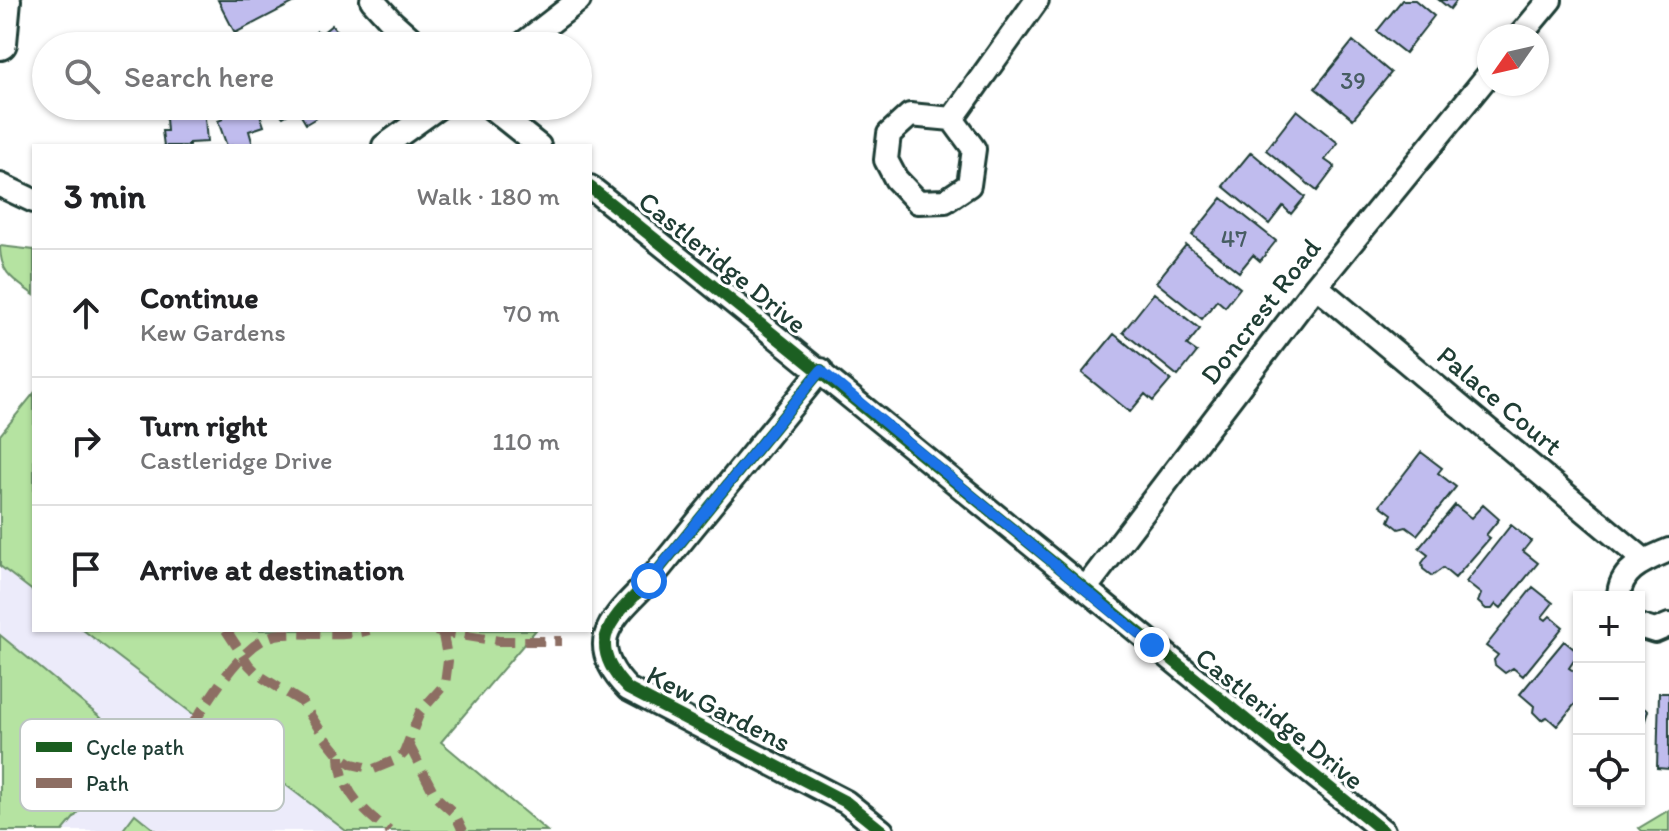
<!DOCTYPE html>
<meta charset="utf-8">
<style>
:root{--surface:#fff;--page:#f2f2f2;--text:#202124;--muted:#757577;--line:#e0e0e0}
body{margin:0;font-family:Itim,sans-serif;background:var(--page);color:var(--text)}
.controls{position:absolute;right:24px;bottom:24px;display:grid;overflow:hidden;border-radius:0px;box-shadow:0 2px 6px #0004}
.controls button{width:72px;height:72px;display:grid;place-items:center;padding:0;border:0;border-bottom:2px solid var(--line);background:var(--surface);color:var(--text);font:40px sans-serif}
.compass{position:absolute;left:1477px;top:24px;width:72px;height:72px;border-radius:50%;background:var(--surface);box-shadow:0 2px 6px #0004;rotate:236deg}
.stop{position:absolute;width:24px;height:24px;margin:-18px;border:6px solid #1a73e8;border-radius:50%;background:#fff}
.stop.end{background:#1a73e8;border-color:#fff;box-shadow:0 2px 8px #0008}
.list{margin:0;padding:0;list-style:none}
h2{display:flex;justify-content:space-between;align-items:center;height:104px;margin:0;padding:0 32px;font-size:34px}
h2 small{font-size:26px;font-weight:400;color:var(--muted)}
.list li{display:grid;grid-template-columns:52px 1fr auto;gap:24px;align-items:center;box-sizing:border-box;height:128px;padding:0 32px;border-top:2px solid var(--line)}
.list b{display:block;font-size:30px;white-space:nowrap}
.list p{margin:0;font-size:26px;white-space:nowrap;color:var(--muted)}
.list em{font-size:26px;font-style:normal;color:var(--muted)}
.icon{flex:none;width:44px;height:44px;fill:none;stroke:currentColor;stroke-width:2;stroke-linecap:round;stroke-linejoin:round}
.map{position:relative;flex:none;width:1669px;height:831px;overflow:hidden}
.search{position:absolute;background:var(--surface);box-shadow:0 2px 6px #0004;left:32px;top:32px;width:560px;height:88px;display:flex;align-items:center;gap:20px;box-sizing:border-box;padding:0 28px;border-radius:44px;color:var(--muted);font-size:30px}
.panel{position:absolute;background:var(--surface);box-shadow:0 2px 6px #0004;left:32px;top:144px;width:560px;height:488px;border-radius:0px}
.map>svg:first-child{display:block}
.built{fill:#ecebfa}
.green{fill:#b5e3a1;stroke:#6a906a;stroke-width:2}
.building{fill:#c0bcee;stroke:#1f3d34;stroke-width:2}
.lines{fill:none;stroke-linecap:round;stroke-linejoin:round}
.street-casing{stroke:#1f3d34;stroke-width:28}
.secondary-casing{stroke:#1f3d34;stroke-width:38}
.street{stroke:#fff;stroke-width:22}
.secondary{stroke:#fff;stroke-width:32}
.quiet{stroke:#8d6e63;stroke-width:10;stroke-dasharray:20 10;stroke-linecap:butt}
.cycleway-casing{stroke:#fff;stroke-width:17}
.cycleway{stroke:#1b5e20;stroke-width:12}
.route{stroke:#1a73e8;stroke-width:10}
.labels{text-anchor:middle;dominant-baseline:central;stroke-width:6;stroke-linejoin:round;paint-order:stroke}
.number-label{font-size:24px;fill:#475d62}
.street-label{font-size:28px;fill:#1f3d34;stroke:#fff}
.key{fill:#fff;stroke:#bcc5c2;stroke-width:2}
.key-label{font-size:22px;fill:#1f3d34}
</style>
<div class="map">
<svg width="1669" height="831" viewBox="0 0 1669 831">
<rect width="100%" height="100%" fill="#fff"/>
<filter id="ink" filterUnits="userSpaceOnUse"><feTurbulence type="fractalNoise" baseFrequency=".0125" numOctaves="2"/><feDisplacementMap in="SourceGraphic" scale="16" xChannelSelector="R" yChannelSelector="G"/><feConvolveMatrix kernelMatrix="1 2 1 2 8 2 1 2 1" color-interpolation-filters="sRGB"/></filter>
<g filter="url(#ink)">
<path class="built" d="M0,566l34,26v38h49l263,201h-346z"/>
<path class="green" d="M0,246l34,4v45c-20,-15 -34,-21 -34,-49z
M34,393v199l-34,-26v-131z
M83,630h453l-95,112 106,89h-201z
M0,635l134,110 -71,86h-63z
M1669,810v21h-27l-3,-3z
M135,814l21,17h-34z"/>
<path class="building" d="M218,0h79v1l-62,32z
M1402,0h13l19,16 -29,37 -28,-22z
M1439,0h18l-7,9z
M332,25l18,21h-48l15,-15 5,2z
M1353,41l38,32 -38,46 -38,-31z
M165,106h39l3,36 -18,1v3h-25l-2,-15h5z
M218,106h39l7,20 -15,5 4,14 -26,1 -9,-25 5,-2z
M274,106h51l3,5 -22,13 -9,-15 -14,8z
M1297,110l41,33 -13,17 10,7 -18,24 -51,-41z
M1251,152l54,45 -14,17 -8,-8 -14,18 -46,-38z
M1222,198l54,43 -16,20 -7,-6 -14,17 -47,-37z
M1186,245l54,43 -15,19 -8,-7 -15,19 -46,-37z
M1154,293l46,36 -13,16 10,7 -19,24 -55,-44z
M1114,334l57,46 -18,21 -8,-7 -15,18 -48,-39z
M1421,452l21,16 -4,5 18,14 -39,48 -11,-8 -7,2 -10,-8 3,-7 -12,-9z
M1455,505l16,13 12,-13 16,14 -13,16 4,3 -35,40 -12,-10 -11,8 -9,-7 -1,-6 6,-8 -9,-7z
M1511,525l20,16 -8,10 15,12 -37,45 -5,-4 -4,5h-6l-8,-7 3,-8 -15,-12z
M1533,587l20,16 -11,14 4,3 4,-4 13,11 -40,49 -10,-8 -8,5 -10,-8 -1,-5 4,-5 -12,-9z
M1564,641l15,12 -10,15 9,6 1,-1v26l-22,27 -10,-9 -6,3 -8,-8 1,-6 -14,-12z
M1659,693h10v76l-12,-1z
M1639,705l9,6 -9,28z"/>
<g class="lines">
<defs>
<path id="street" d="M372,0l20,22 27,24
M1520,36l30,-36
M520,46l59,-46
M489,106l50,40
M910,115l42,4 22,30 -5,36 -24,16 -27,1 -22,-23 -10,-19 3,-26z
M952,119l85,-119
M384,146l56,-40
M0,185l34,16
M590,187c266,212 528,430 793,644
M1316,286l329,275
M821,370c-56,68 -111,136 -166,204 -15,19 -42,38 -49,62 -5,20 9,40 22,53l218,113 36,29
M1085,589l231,-303 173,-212
M1619,597c0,-28 27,-37 50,-47
M1639,626l16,5 14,-6"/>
<path id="secondary" d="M0,43l4,-43"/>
</defs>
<use href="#street" class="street-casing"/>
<use href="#secondary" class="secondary-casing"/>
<use href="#street" class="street"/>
<use href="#secondary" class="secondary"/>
<path class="quiet" d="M226,630l23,35 11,11 42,26 21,33 17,21 12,8 22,5 24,-10 6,-6 16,-41 25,-28 3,-23 -6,-31
M435,631l64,10h63
M192,725c20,-28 53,-89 90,-91 29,-2 59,4 87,-4
M409,745l27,52 19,17 8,17
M340,756c0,34 23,55 49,75"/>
<defs>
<path id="cycleway" d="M590,187c266,212 528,430 793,644
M821,370c-56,68 -111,136 -166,204 -15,19 -42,38 -49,62 -5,20 9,40 22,53l218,113 36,29"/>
</defs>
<use href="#cycleway" class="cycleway-casing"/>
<use href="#cycleway" class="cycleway"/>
</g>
</g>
<g class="lines" filter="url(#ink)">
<path class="route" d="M649,581l172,-211 331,275"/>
</g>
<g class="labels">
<g class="number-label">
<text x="1353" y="80">39</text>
<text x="1234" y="238">47</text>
</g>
<g class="street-label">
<text transform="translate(723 262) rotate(39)">Castleridge Drive</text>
<text transform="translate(1260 311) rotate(-52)">Doncrest Road</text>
<text transform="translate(1500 400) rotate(40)">Palace Court</text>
<text transform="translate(719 708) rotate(27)">Kew Gardens</text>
<text transform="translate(1280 718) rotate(39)">Castleridge Drive</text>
</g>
</g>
<rect x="20" y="719" width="264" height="92" rx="12" class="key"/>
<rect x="36" y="742" width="36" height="10" fill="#1b5e20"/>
<rect x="36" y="778" width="36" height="10" fill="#8d6e63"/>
<g class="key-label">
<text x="86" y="755">Cycle path</text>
<text x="86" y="791">Path</text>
</g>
</svg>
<div class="controls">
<button>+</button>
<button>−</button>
<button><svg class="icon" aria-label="locate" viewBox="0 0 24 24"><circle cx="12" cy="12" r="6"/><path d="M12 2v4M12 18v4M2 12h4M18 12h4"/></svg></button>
</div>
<svg class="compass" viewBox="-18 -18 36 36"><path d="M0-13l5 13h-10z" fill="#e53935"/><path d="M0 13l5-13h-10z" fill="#757577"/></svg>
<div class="stop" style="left:649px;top:581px"></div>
<div class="stop end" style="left:1152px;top:645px"></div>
<div class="search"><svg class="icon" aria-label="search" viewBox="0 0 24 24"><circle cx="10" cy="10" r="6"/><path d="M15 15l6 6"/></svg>Search here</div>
<section class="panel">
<h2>3 min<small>Walk · 180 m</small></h2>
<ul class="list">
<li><svg class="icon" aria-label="ahead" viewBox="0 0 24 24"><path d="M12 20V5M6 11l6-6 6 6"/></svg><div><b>Continue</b><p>Kew Gardens</p></div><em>70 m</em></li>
<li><svg class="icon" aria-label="right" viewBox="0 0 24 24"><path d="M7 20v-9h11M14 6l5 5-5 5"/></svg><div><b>Turn right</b><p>Castleridge Drive</p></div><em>110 m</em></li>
<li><svg class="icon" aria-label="arrive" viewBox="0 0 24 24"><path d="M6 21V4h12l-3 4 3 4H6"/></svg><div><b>Arrive at destination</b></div></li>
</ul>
</section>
</div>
